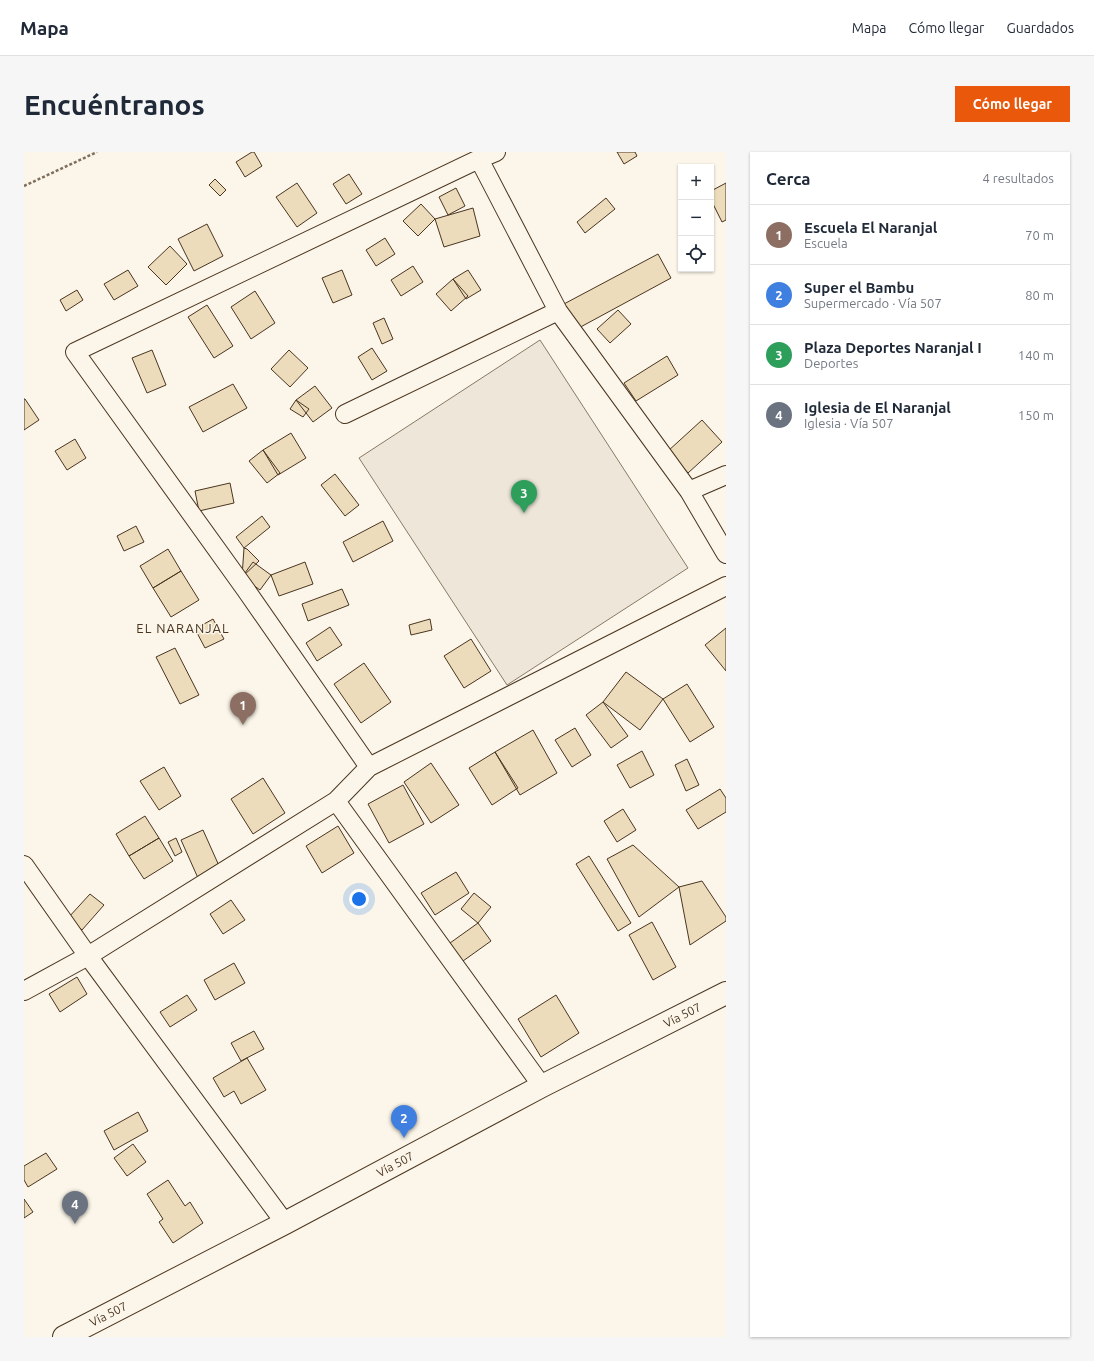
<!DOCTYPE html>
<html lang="es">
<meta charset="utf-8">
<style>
:root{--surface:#fff;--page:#f6f6f7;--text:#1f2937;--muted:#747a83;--line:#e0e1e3;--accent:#ea580c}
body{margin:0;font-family:Ubuntu,sans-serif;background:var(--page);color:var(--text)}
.controls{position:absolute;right:12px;top:12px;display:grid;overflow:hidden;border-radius:0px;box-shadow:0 1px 3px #0004}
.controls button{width:36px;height:36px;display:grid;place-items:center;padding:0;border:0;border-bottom:1px solid var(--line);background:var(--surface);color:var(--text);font:20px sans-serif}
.you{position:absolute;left:335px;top:747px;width:14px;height:14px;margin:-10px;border:3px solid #fff;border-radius:50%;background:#1a73e8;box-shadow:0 0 0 6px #1a73e833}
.badge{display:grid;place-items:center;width:26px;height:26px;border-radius:50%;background:var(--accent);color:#fff;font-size:13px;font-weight:700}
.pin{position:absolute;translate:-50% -33px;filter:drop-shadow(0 1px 2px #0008)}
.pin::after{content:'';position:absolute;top:21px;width:14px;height:12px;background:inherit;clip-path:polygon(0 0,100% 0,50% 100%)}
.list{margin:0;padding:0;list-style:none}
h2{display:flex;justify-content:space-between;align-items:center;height:52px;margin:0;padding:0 16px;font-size:17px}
h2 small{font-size:13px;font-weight:400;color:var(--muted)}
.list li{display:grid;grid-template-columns:26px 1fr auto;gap:12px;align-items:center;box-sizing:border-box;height:60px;padding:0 16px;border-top:1px solid var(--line)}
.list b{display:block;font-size:15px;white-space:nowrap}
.list p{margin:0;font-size:13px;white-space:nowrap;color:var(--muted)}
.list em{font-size:13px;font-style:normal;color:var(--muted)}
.icon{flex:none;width:22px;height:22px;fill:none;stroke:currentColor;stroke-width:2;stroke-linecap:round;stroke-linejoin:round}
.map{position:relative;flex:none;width:702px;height:1185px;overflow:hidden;border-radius:0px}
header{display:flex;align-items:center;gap:24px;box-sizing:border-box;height:56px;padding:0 20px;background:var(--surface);border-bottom:1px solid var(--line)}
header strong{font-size:19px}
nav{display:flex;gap:22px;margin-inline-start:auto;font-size:14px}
.intro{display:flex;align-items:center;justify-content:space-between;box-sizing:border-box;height:96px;padding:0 24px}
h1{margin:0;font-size:28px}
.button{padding:10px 18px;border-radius:0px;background:var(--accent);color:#fff;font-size:14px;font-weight:700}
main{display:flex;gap:24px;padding:0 24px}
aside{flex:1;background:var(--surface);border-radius:0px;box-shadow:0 1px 3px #0004}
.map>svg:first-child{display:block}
.green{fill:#ede6d9;stroke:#887966}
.building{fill:#ecdcbc;stroke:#4a3520}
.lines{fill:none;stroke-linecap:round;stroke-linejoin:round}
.minor-casing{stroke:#4a3520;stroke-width:20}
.tertiary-casing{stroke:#4a3520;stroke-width:24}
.path{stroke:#7f6f5c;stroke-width:2.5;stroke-dasharray:3 2;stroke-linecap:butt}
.minor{stroke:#fbf6e9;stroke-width:18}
.tertiary{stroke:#fbf6e9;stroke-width:22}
.labels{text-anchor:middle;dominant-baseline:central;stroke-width:3;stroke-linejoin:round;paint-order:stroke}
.street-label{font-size:12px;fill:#4a3520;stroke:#fbf6e9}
.neighbourhood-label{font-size:13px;letter-spacing:1px;fill:#4a3520;stroke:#fbf6e9}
</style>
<header>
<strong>Mapa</strong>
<nav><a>Mapa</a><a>Cómo llegar</a><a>Guardados</a></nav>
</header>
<div class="intro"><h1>Encuéntranos</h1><a class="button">Cómo llegar</a></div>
<main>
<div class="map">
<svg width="702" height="1185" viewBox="0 0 702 1185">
<rect width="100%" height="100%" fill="#fbf6e9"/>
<path class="green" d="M516,188l148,228 -181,117 -148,-227z"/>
<path class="building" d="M228,0h2l8,14 -17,11 -9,-15z
M593,0h18l2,4 -13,8z
M325,22l13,20 -16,10 -13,-20z
M191,27l11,11 -6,6 -11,-11z
M273,31l20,30 -20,14 -21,-30z
M702,31v37l-4,2 -11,-22v-9z
M432,36l9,18 -17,9 -9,-18z
M582,46l9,11 -30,24 -8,-11z
M397,52l14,15 -17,17 -15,-15z
M449,56l7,28 -36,11 -9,-28z
M183,72l16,32 -29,15 -16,-32z
M361,86l10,16 -19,12 -10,-16z
M146,94l17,18 -21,21 -18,-18z
M634,102l13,24 -96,52 -13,-25z
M389,114l10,16 -22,14 -10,-16z
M104,118l10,16 -24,14 -10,-16z
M318,118l10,25 -19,8 -11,-25z
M444,118l13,20 -15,9 -13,-20z
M429,127l15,17 -17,15 -15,-17z
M53,138l6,10 -17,11 -6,-11z
M231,139l20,32 -24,16 -20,-32z
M183,153l26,41 -19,12 -26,-41z
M594,158l13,14 -21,19 -13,-14z
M360,166l9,21 -11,5 -9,-21z
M348,196l15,23 -15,9 -14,-23z
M128,198l14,35 -19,8 -15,-35z
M265,198l19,18 -18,19 -19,-18z
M643,204l11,19 -42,26 -12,-18z
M209,232l14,24 -44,24 -14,-25z
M291,234l17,22 -19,14 -17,-22z
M0,247h1l14,21 -15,10z
M272,248l13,9 -6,8 -13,-8z
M678,268l20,22 -34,31 -20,-22z
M267,281l15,25 -28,17 -15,-25z
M51,287l11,19 -19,12 -12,-19z
M239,298l17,23 -13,10 -18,-22z
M311,322l24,31 -14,11 -24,-31z
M206,331l4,20 -35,8 -4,-20z
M238,364l8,11 -26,21 -8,-11z
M359,369l10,20 -40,21 -10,-20z
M112,374l8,16 -20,9 -7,-15z
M220,396l3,1 12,12 -17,16z
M144,397l13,22 -28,17 -13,-22z
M229,410l18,13 -11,15 -18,-13z
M281,410l8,22 -34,12 -8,-21z
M157,419l18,29 -28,17 -18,-29z
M318,437l7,16 -41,16 -6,-17z
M189,467l11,20 -19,9 -10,-19z
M406,467l2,11 -21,5 -2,-10z
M306,475l12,18 -25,16 -11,-18z
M702,476v43l-21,-26z
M447,487l20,32 -27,17 -20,-32z
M151,496l24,47 -19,9 -24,-47z
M340,511l27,39 -30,21 -27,-39z
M602,520l37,27 -23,31 -37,-28z
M663,532l27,43 -24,15 -27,-43z
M579,550l25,34 -17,12 -25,-33z
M551,576l16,27 -19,12 -17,-27z
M509,578l24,43 -37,22 -25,-43z
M618,599l12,24 -24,13 -13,-23z
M471,600l23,36 -26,17 -23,-37z
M663,607l12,26 -13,6 -11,-26z
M407,611l28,42 -28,18 -27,-41z
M140,615l17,29 -22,14 -19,-29z
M239,626l22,35 -32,21 -22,-35z
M379,633l21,39 -35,19 -21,-39z
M696,637l6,9v14l-28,17 -12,-19z
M599,657l13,21 -19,12 -13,-21z
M121,664l14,22 -30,18 -13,-22z
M314,674l16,27 -32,20 -16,-27z
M179,678l17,38 -22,10 -17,-38z
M135,686l14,23 -29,18 -15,-23z
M152,686l6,14 -7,4 -7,-14z
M609,693l46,42 -40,30 -32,-58z
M565,704l42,67 -13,8 -42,-67z
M432,720l13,21 -34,22 -14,-22z
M678,729l24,36v4l-36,24 -11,-58z
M450,741l17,14 -13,16 -17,-14z
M66,742l14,11 -22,25 -14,-12z
M207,748l14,20 -22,14 -13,-20z
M628,770l24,45 -23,13 -24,-45z
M454,771l13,18 -35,25 -13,-18z
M210,811l11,20 -30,17 -11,-20z
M53,825l10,17 -27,18 -11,-18z
M163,843l10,15 -27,17 -10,-15z
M532,843l23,38 -38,24 -23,-38z
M230,879l10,18 -23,12 -10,-18z
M223,906l19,32 -25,14 -7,-13 -10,6 -11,-19z
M114,960l10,19 -34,19 -10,-19z
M109,992l13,18 -19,14 -13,-18z
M22,1001l11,16 -29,18 -4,-7v-14z
M144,1028l17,26 5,-4 13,21 -30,20 -14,-21 4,-3 -16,-25z
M0,1047l9,13 -9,6z"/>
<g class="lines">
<defs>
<path id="minor" d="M455,7l79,152 131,180 37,63
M321,262l213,-103
M665,339l37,-16
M345,615l-123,-177 -171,-238 404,-193 17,-7
M312,649l206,285
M0,713l64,91 197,267
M0,839l64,-35 248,-155 33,-34 357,-181"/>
<path id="tertiary" d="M40,1185l221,-114 257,-137 184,-93"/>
</defs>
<use href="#minor" class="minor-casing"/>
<use href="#tertiary" class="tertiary-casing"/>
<path class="path" d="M0,34l73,-34"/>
<use href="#minor" class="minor"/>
<use href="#tertiary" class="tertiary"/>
</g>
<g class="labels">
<g class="street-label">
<text transform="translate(658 863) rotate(-27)">Vía 507</text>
<text transform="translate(371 1012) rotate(-28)">Vía 507</text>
<text transform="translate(84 1162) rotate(-27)">Vía 507</text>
</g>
<g class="neighbourhood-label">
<text x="159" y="476">EL NARANJAL</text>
</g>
</g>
</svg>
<div class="controls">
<button>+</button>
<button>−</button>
<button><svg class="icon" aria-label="locate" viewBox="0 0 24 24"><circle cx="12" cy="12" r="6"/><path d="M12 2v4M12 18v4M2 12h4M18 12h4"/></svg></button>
</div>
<div class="you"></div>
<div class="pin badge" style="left:219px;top:573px;background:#8d6e63">1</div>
<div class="pin badge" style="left:380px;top:986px;background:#3f7fe0">2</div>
<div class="pin badge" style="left:500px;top:361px;background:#2e9e5b">3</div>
<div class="pin badge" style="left:51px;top:1072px;background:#6b7280">4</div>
</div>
<aside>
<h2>Cerca<small>4 resultados</small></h2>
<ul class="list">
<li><span class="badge" style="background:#8d6e63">1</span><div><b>Escuela El Naranjal</b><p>Escuela</p></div><em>70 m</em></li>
<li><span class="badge" style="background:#3f7fe0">2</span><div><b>Super el Bambu</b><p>Supermercado · Vía 507</p></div><em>80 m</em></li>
<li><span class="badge" style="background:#2e9e5b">3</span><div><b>Plaza Deportes Naranjal I</b><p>Deportes</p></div><em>140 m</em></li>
<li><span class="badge" style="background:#6b7280">4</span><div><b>Iglesia de El Naranjal</b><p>Iglesia · Vía 507</p></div><em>150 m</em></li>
</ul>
</aside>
</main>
